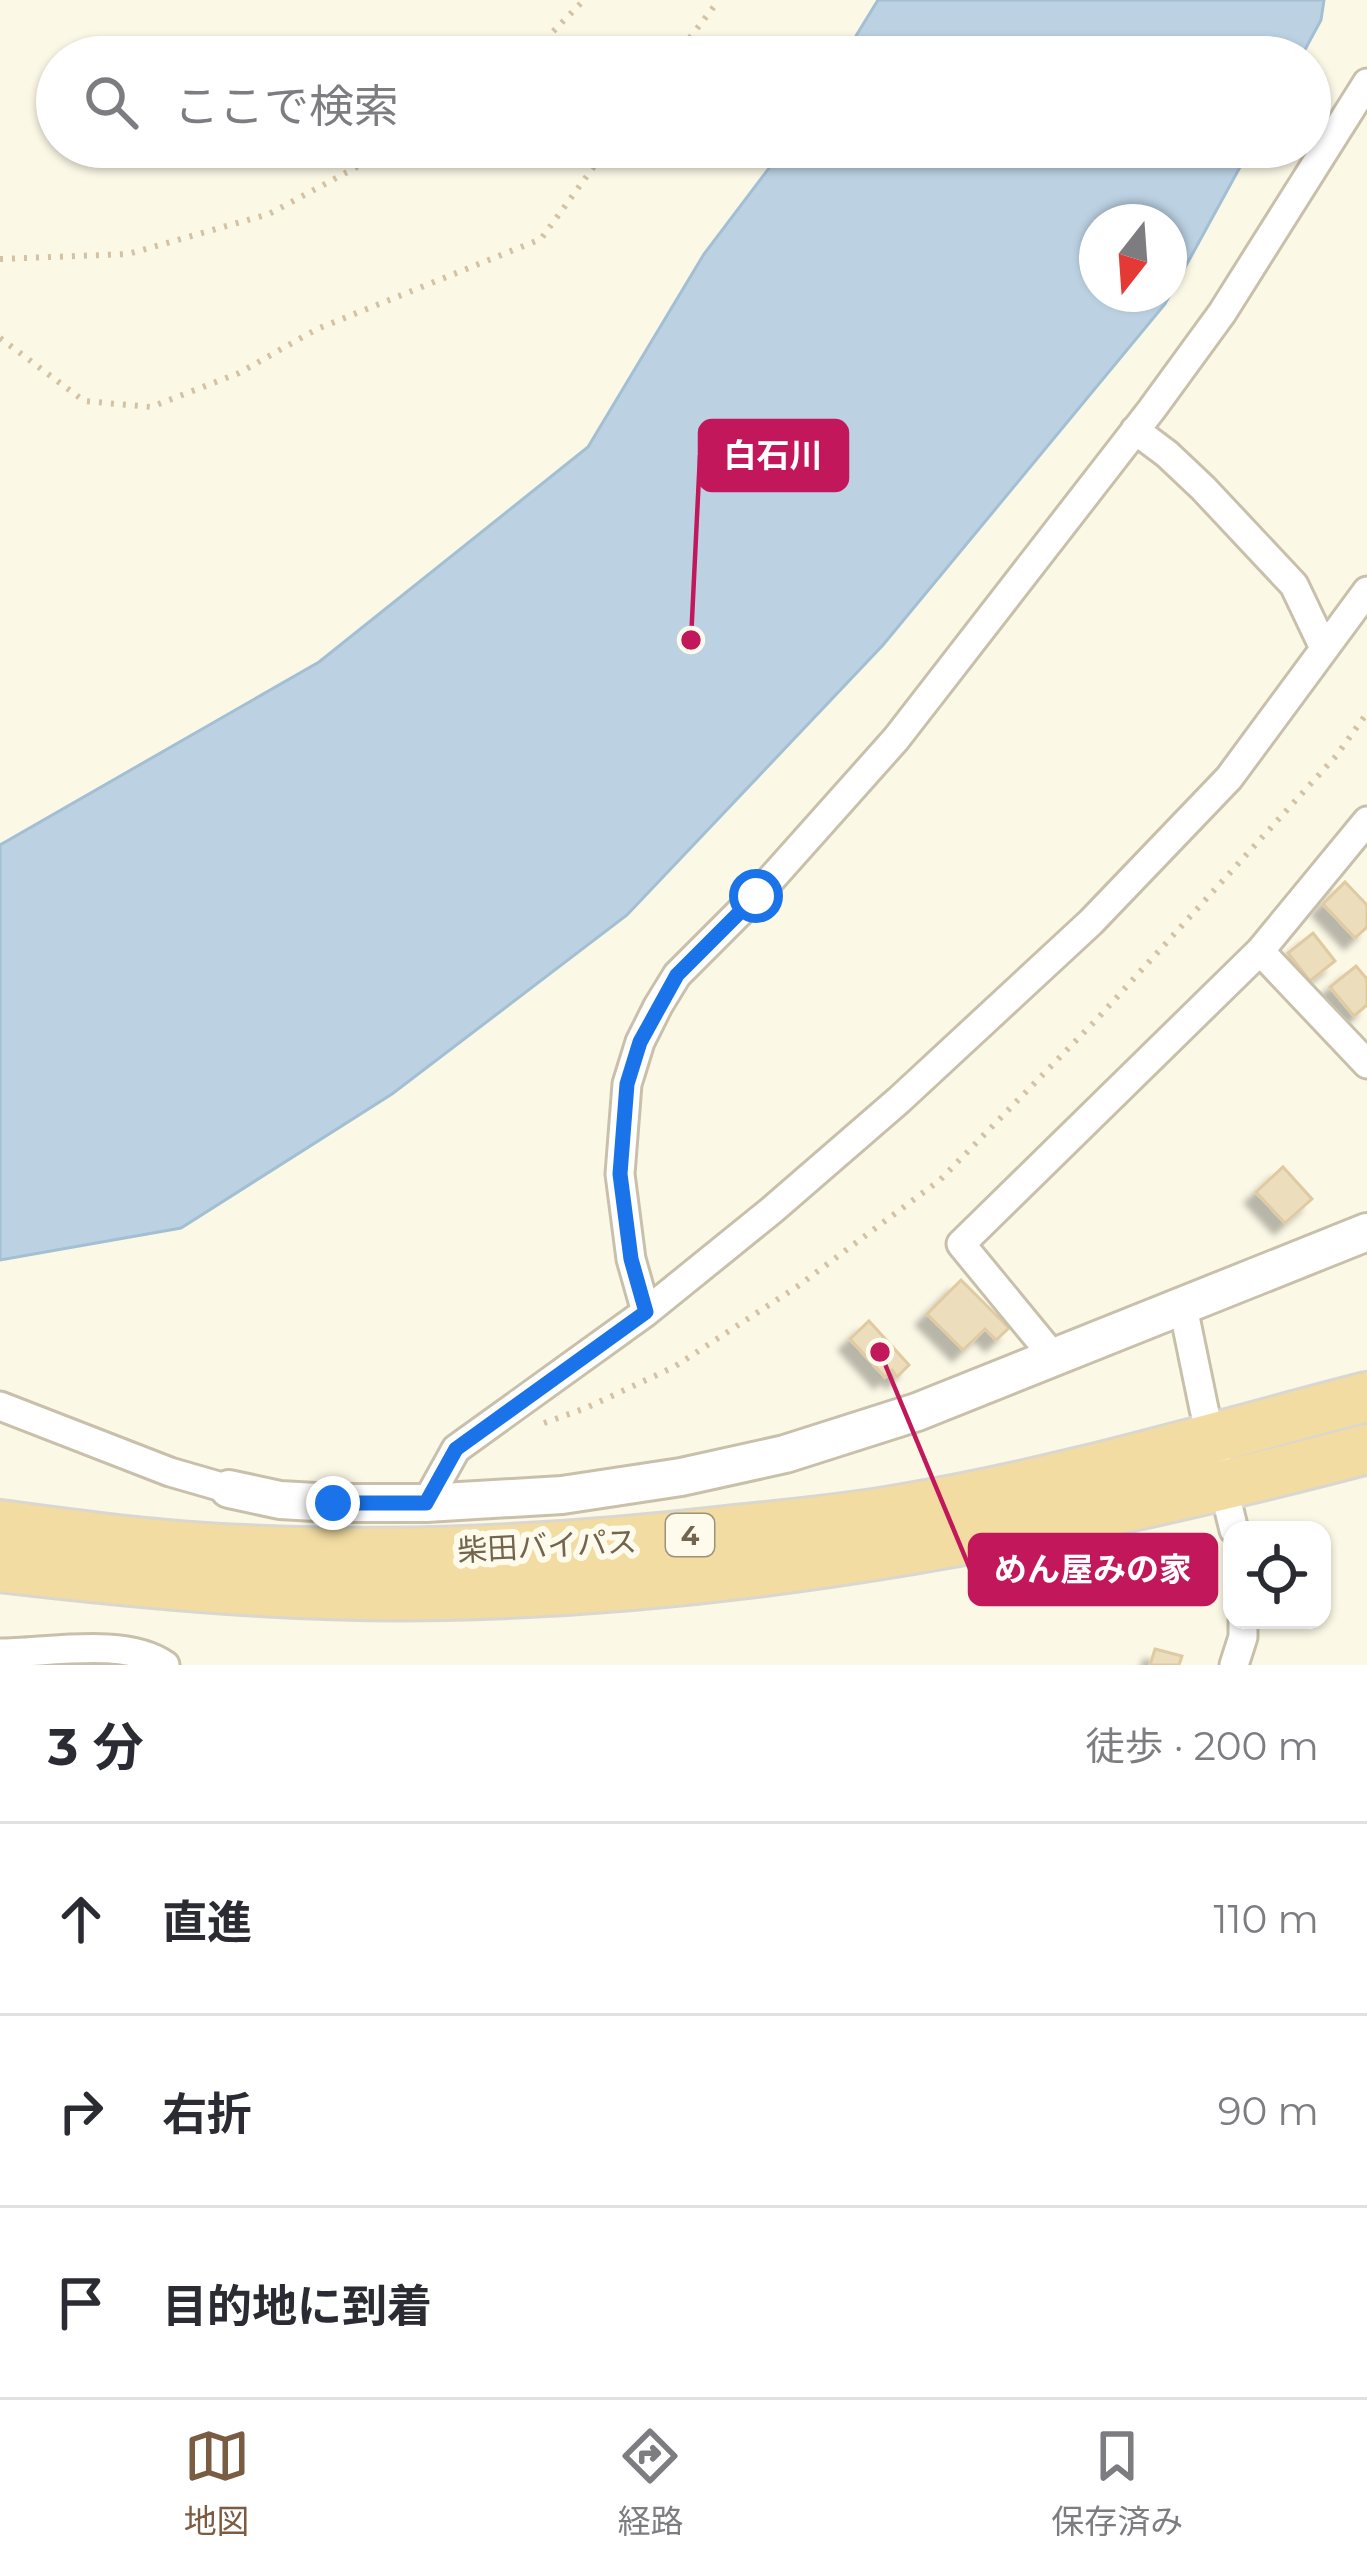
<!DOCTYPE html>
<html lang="ja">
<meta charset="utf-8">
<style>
:root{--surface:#fff;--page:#f2f2f3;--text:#2b2b33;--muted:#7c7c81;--line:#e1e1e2;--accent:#7a5c42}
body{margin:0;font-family:Montserrat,"Noto Sans JP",sans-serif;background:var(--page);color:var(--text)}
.controls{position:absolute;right:36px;bottom:36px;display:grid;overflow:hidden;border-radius:24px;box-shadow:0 3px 9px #0004}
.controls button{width:108px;height:108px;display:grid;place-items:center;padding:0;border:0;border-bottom:3px solid var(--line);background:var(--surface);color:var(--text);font:60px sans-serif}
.compass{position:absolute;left:1079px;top:204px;width:108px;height:108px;border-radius:50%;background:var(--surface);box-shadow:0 3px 9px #0004;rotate:197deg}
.stop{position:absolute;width:36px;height:36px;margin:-27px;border:9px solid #1a73e8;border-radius:50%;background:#fff}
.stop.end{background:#1a73e8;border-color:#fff;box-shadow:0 3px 12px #0008}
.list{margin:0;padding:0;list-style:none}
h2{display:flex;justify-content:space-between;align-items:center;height:156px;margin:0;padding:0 48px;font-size:51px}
h2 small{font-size:39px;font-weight:400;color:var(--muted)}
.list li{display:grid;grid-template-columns:78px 1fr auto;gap:36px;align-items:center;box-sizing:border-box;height:192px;padding:0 48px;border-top:3px solid var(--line)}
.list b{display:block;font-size:45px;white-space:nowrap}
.list em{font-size:39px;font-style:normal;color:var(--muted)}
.icon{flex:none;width:66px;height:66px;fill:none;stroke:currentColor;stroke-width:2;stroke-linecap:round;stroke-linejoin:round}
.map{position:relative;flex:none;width:1367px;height:1665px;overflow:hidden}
.search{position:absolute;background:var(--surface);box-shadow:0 3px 9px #0004;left:36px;right:36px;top:36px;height:132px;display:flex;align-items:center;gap:30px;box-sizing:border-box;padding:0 42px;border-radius:66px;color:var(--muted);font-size:45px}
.sheet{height:732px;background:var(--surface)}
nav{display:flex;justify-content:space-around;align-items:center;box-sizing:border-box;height:168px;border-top:3px solid var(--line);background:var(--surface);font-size:33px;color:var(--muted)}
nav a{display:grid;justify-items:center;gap:6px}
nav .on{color:var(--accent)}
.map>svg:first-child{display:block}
.water{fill:#bcd2e3;stroke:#a3bfd4;stroke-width:3;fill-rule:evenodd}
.building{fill:#ecddbd;stroke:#dfcaa1;stroke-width:3;filter:url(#shadow)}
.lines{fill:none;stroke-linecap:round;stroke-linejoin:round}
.minor-casing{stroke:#c9c0ab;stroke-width:33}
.tertiary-casing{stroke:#c9c0ab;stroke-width:42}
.trunk-casing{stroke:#dad7d1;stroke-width:54}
.path{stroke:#d3c2a3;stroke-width:6;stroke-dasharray:3 9;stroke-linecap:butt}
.minor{stroke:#fff;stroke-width:27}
.tertiary{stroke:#fff;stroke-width:36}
.trunk{stroke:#f2dca2;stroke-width:48}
.route{stroke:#1a73e8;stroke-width:15}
.labels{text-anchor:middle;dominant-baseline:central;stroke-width:12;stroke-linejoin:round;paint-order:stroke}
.shield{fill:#fefbec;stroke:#9c917d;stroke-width:3}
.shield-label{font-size:27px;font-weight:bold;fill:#72644d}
.street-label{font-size:30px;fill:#72644d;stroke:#fefbec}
.leader{fill:none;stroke:#c2185b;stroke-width:4.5}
.callout-dot{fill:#c2185b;stroke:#fefbec;stroke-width:4.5}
.callout{fill:#c2185b;stroke:#c2185b;stroke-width:4.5}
.callout-label{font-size:33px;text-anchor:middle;font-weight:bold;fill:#fff}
</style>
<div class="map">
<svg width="1367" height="1665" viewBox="0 0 1367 1665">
<defs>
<filter id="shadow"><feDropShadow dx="-11" dy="11" stdDeviation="3" flood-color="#0004"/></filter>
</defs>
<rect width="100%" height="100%" fill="#fbf8e6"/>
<path class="water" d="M878,0h446l-3,20 -20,37h-458z
M785,147h466l-86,157 -282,341 -256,270 -235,179 -211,134 -181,32v-415l319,-183 269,-215 116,-193zM1097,222h72v72h-72z"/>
<path class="building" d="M1345,882l22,23v22l-12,11 -32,-34z
M1313,933l22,28 -25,20 -22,-28z
M1356,966l11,13v26l-13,11 -24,-29z
M1283,1167l29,32 -27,24 -29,-31z
M961,1280l48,48 -13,12 -11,-11 -22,21 -36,-36z
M869,1321l40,44 -12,12 -5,-7 -7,7 -35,-38z
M1155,1649l27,7 -3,9h-29z"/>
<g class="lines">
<defs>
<path id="minor" d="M1135,430l32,24 36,34 91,97 30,63
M1367,821l-107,130 107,113
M1183,1307l21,102 30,121
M646,1312l-15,-53 -11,-85 7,-90 13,-42 18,-36 19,-31 79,-79 140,-157 256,-330 70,-96 145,-230
M1053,1356l-92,-112 299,-293
M0,1406l170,66 59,17
M426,1503l30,-54 190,-137 126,-102 127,-110 192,-178 138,-144 138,-187
M0,1653c46,0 126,-16 165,12
M1234,1665l9,-28v-17"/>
<path id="tertiary" d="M229,1489l51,11 53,3h93l136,-8 119,-18 104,-23 132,-42 450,-180"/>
<path id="trunk" d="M0,1525c81,11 163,22 245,25 161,8 321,-1 481,-19 57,-6 115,-11 172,-21 159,-26 314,-73 469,-113
M0,1567c147,17 296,31 444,28 313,-6 622,-67 923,-146"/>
</defs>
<use href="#minor" class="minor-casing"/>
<use href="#tertiary" class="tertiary-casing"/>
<use href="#trunk" class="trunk-casing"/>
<path class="path" d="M528,57l56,-57
M675,57l44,-57
M0,259l128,-5 141,-40 125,-67
M0,338l84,63 67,6 88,-34 78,-44 224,-90 67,-92
M544,1423l42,-15 88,-41 124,-81 142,-106 158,-162 238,-262 31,-43"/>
<use href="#minor" class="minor"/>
<use href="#tertiary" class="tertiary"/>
<use href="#trunk" class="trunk"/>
</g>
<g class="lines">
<path class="route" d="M333,1503h93l30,-54 190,-137 -15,-53 -11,-85 7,-90 13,-42 37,-67 79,-79"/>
</g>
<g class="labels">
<rect class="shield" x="666" y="1514" width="48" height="42" rx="9"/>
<g class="shield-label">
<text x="690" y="1535">4</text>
</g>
<g class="street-label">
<text transform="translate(547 1546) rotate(-3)">柴田バイパス</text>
</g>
</g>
<path class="leader" d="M691 640L700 455M880 1352L970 1569"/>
<g class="callout-dot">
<circle cx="691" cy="640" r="12"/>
<circle cx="880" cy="1352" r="12"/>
</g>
<g class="callout">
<rect x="700" y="421" width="147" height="69" rx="12"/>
<rect x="970" y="1535" width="246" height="69" rx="12"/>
</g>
<g class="callout-label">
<text x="773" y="467">白石川</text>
<text x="1093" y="1581">めん屋みの家</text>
</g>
</svg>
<div class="controls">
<button><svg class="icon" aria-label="locate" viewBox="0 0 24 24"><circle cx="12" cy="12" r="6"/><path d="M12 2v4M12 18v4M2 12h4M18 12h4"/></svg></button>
</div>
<svg class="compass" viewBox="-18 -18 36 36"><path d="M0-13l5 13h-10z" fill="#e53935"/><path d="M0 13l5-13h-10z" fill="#7c7c81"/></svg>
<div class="stop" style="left:756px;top:896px"></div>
<div class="stop end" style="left:333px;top:1503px"></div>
<div class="search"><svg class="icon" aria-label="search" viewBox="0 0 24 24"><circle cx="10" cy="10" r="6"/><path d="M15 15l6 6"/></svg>ここで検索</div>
</div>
<section class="sheet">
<h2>3 分<small>徒歩 · 200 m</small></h2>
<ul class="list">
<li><svg class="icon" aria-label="ahead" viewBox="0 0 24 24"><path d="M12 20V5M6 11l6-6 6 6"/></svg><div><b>直進</b></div><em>110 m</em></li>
<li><svg class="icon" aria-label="right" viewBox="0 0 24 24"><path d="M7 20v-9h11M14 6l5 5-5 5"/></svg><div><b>右折</b></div><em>90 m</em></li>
<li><svg class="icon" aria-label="arrive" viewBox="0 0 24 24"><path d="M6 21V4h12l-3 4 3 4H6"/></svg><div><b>目的地に到着</b></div></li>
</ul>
</section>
<nav>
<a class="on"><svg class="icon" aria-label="map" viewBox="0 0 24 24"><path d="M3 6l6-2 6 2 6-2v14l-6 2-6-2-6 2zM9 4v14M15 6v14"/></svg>地図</a>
<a><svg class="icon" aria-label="directions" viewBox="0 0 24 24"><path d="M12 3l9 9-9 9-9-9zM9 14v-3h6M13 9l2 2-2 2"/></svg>経路</a>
<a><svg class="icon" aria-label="saved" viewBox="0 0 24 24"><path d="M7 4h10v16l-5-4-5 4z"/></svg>保存済み</a>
</nav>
